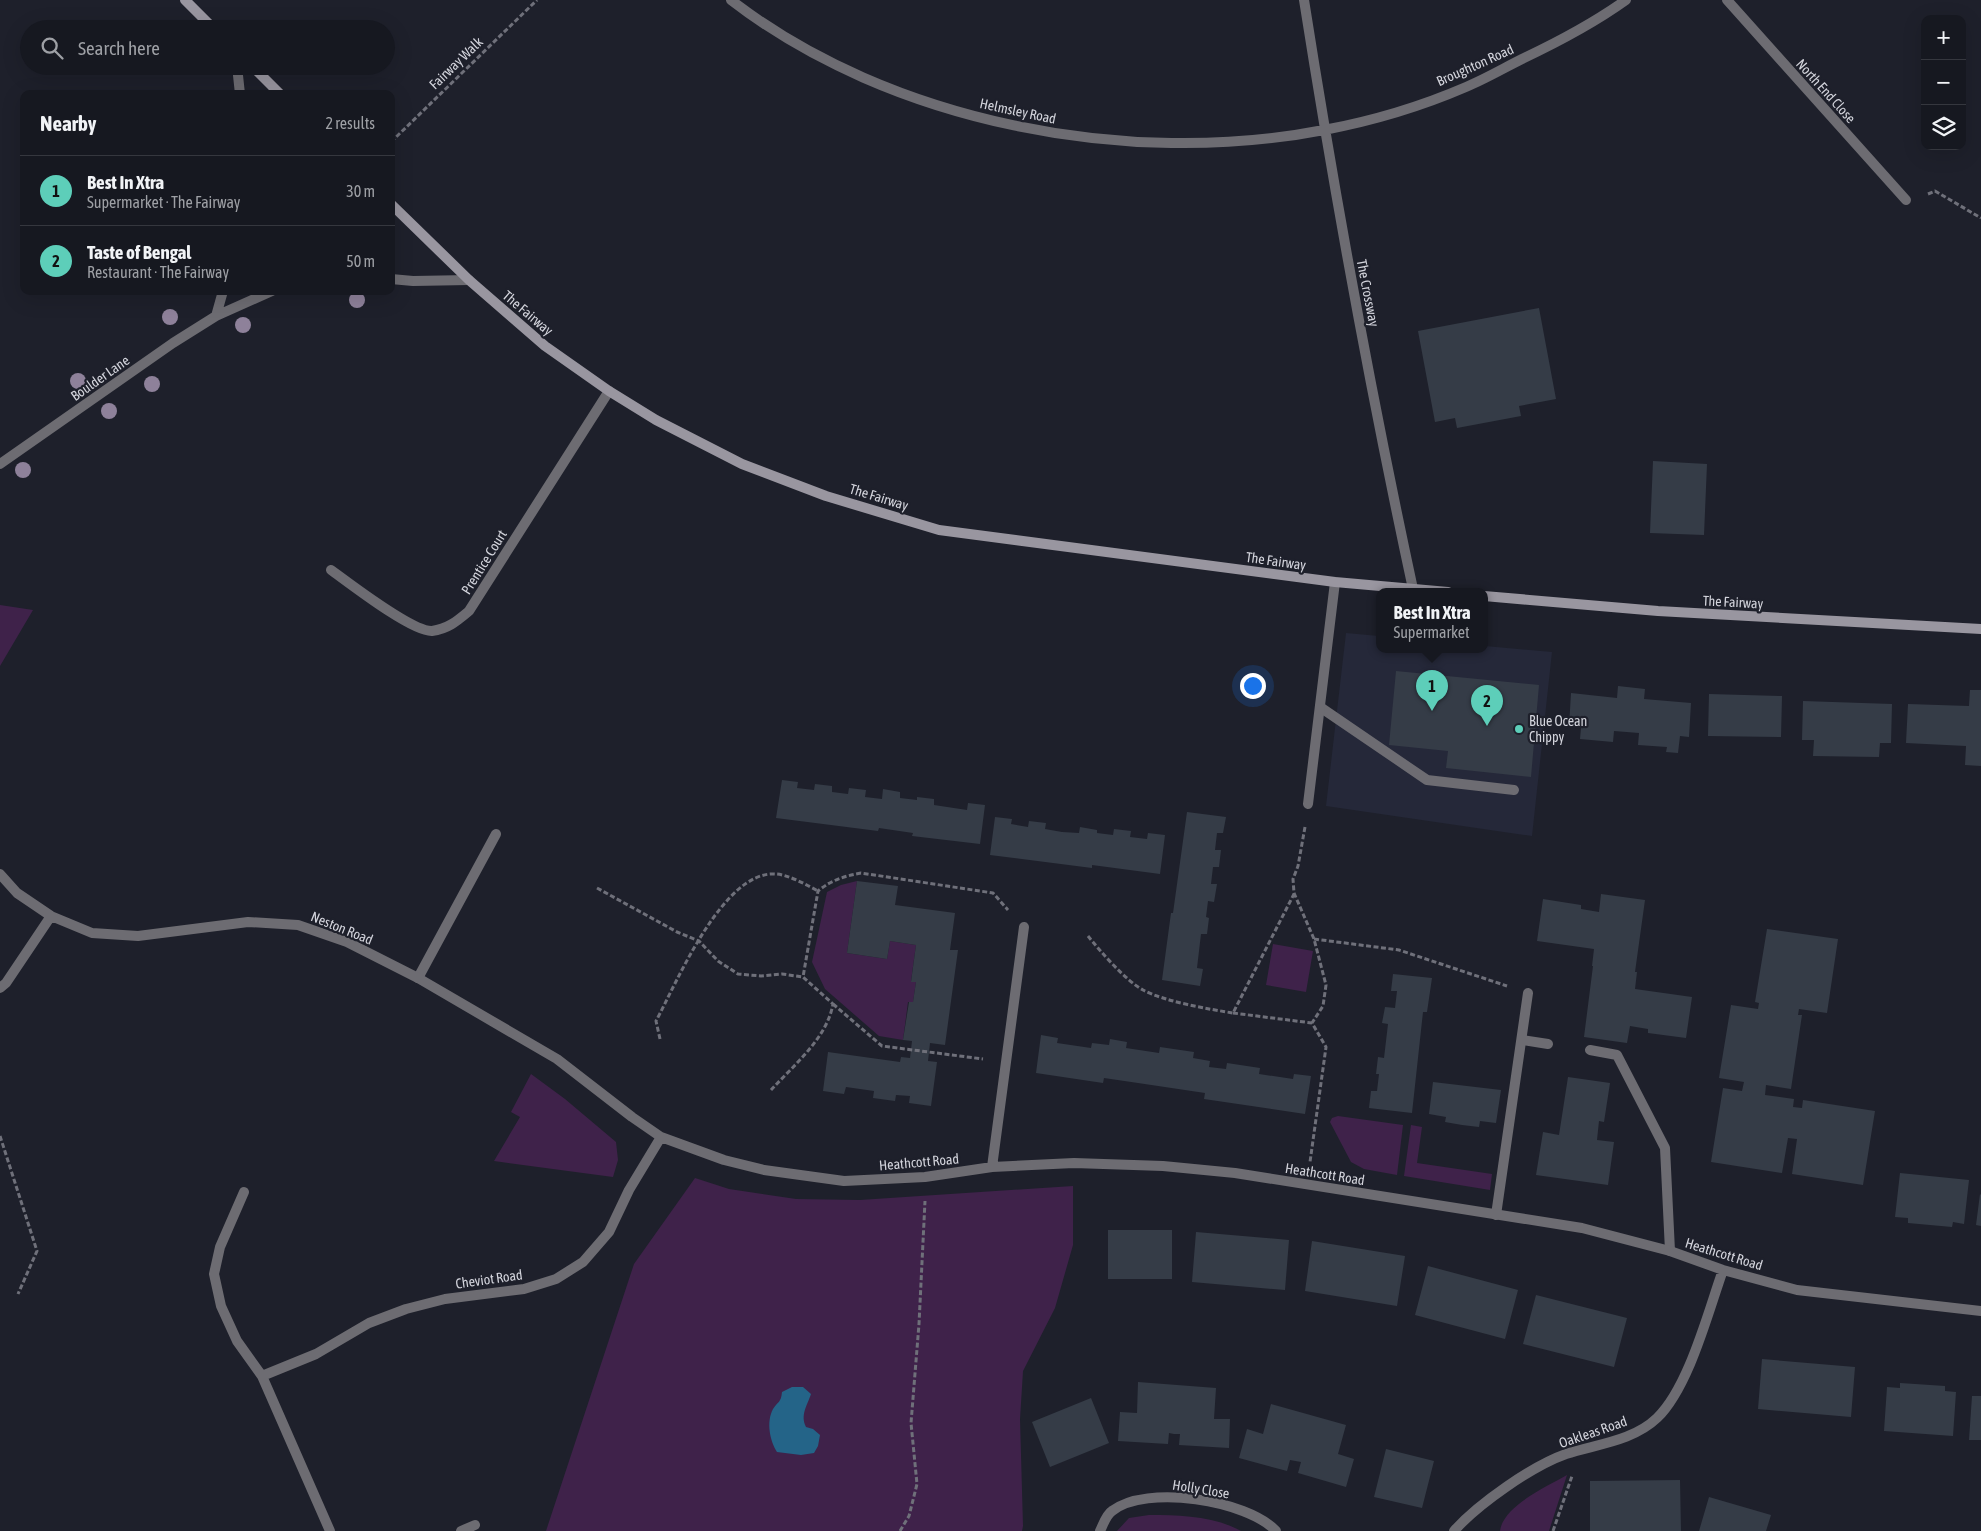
<!DOCTYPE html>
<meta charset="utf-8">
<style>
:root{--surface:#161820;--page:#1f2129;--text:#f1f3f6;--muted:#9ea0a5;--line:#35373e;--accent:#5dceb9}
body{margin:0;font-family:"Asap Condensed",sans-serif;background:var(--page);color:var(--text)}
.controls{position:absolute;right:15px;top:15px;display:grid;overflow:hidden;border-radius:10px;box-shadow:0 5px 20px #0002}
.controls button{width:45px;height:45px;display:grid;place-items:center;padding:0;border:0;border-bottom:1px solid var(--line);background:var(--surface);color:var(--text);font:25px sans-serif}
.you{position:absolute;left:1252px;top:685px;width:18px;height:18px;margin:-12px;border:4px solid #fff;border-radius:50%;background:#1a73e8;box-shadow:0 0 0 8px #1a73e833}
.badge{display:grid;place-items:center;width:32px;height:32px;border-radius:50%;background:var(--accent);color:#111;font-size:16px;font-weight:700}
.pin{position:absolute;translate:-50% -41px;filter:drop-shadow(0 1px 2px #0008)}
.pin::after{content:'';position:absolute;top:26px;width:18px;height:15px;background:inherit;clip-path:polygon(0 0,100% 0,50% 100%)}
.popup{position:absolute;left:1376px;top:588px;width:112px;height:65px;box-sizing:border-box;display:grid;place-content:center;border-radius:10px;background:var(--surface);filter:drop-shadow(0 1px 4px #0005);font-size:16px;white-space:nowrap;color:var(--muted)}
.popup b{font-size:19px;color:var(--text)}
.popup::after{content:'';position:absolute;left:50%;top:100%;margin-left:-10px;border:10px solid transparent;border-top-color:var(--surface)}
.list{margin:0;padding:0;list-style:none}
h2{display:flex;justify-content:space-between;align-items:center;height:65px;margin:0;padding:0 20px;font-size:21px}
h2 small{font-size:16px;font-weight:400;color:var(--muted)}
.list li{display:grid;grid-template-columns:32px 1fr auto;gap:15px;align-items:center;box-sizing:border-box;height:70px;padding:0 20px;border-top:1px solid var(--line)}
.list b{display:block;font-size:19px;white-space:nowrap}
.list p{margin:0;font-size:16px;white-space:nowrap;color:var(--muted)}
.list em{font-size:16px;font-style:normal;color:var(--muted)}
.icon{flex:none;width:28px;height:28px;fill:none;stroke:currentColor;stroke-width:2;stroke-linecap:round;stroke-linejoin:round}
.map{position:relative;flex:none;width:1981px;height:1531px;overflow:hidden}
.search{position:absolute;background:var(--surface);box-shadow:0 5px 20px #0002;left:20px;top:20px;width:375px;height:55px;display:flex;align-items:center;gap:12px;box-sizing:border-box;padding:0 18px;border-radius:28px;color:var(--muted);font-size:19px}
.panel{position:absolute;background:var(--surface);box-shadow:0 5px 20px #0002;left:20px;top:90px;width:375px;height:205px;border-radius:10px}
.map>svg:first-child{display:block}
.built{fill:#252839}
.green{fill:#3f224a}
.water{fill:#246488}
.building{fill:#353c47}
.lines{fill:none;stroke-linecap:round;stroke-linejoin:round}
.path{stroke:#6f707a;stroke-width:3;stroke-dasharray:5 2.5;stroke-linecap:butt}
.lane{stroke:#6d6c72;stroke-width:10}
.street{stroke:#6d6c72;stroke-width:10}
.secondary{stroke:#9996a0;stroke-width:10}
.tree{fill:#8e819a}
.poi-dot{fill:#5dceb9;stroke:#1e202b;stroke-width:2}
.labels{text-anchor:middle;dominant-baseline:central;stroke-width:4.5;stroke-linejoin:round;paint-order:stroke}
.street-label{font-size:14px;fill:#d3d4dc;stroke:#1e202b}
.poi-label{font-size:14px;fill:#d3d4dc;stroke:#1e202b;text-anchor:start}
</style>
<div class="map">
<svg width="1981" height="1531" viewBox="0 0 1981 1531">
<rect width="100%" height="100%" fill="#1e202b"/>
<path class="built" d="M1346,633l33,3 1,14h104l1,-4 67,6 -20,184 -206,-30z"/>
<path class="green" d="M0,605l33,5 -33,56z
M857,881l-10,72 40,6 3,-18 26,4 -5,36 5,1 -3,20h-5l-5,38 -24,-4 -54,-47 -13,-27 15,-70 14,-7z
M1273,944l40,7 -7,41 -40,-7z
M531,1074l34,25 51,43 2,18 -5,17 -119,-16 26,-44 -9,-5z
M1338,1116l65,9 -6,50 -33,-6 -13,-7 -21,-40 2,-4z
M1411,1125l11,2 -5,36 75,11 -2,16 -86,-14z
M695,1178l34,11 67,10 64,1 213,-14v59l-18,63 -32,63 -3,48 3,107 -1,5h-476l88,-267z
M1567,1475l-18,56h-49c3,-25 46,-44 67,-56z
M1149,1515c31,0 65,1 92,16h-124l12,-13z"/>
<path class="water" d="M792,1387h11l8,7c-4,12 -11,21 -5,33l7,2 7,6 -2,11 -4,7 -13,2 -24,-3c-7,-11 -11,-30 -4,-43 5,-8 8,-6 9,-17z"/>
<path class="building" d="M1539,308l17,91 -37,7 2,10 -64,12 -2,-10 -20,4 -17,-91z
M1653,461l54,3 -3,71 -54,-2z
M1396,671l143,14 -8,92 -85,-9 2,-17 -59,-6z
M1618,686l27,3 -1,10 47,4 -2,34 -9,-1 -2,17 -12,-1 1,-5 -29,-2 1,-12 -25,-2 -1,11 -33,-3 1,-11 -12,-1 2,-34 46,5z
M1970,690h11v76l-16,-1 1,-19 -60,-3 2,-39 61,2z
M1709,694l73,2 -1,41 -73,-1z
M1803,701l89,3 -1,39h-11l-1,14 -66,-1 1,-16h-12z
M782,780l16,2 -1,6 17,2 1,-6 17,2v6l16,2 1,-6 17,2 -1,7 17,2 1,-10 17,3v6l17,2v-3l17,2v6l33,5 1,-7 17,2 -5,39 -68,-8 1,-3 -34,-5 -1,3 -102,-13z
M1187,812l39,5 -3,16h-6l-2,17h6l-2,17h-6l-2,17h6l-3,18 -6,-1 -2,16 3,1 -2,16h-6l-4,34 6,1 -3,17 -38,-6 9,-67h2z
M995,817l17,2 -1,5 17,3 1,-6 17,2 -1,6 17,3 17,1 1,-6 17,3v3l16,2 1,-6 17,2 -1,6 17,2 1,-6 17,2 -5,39 -68,-9v3l-102,-13z
M857,881l41,5 -3,19 60,8 -5,37h8l-13,95 -15,-2 -2,18 9,1 -6,44 -22,-3 1,-7 -14,-1 -1,6 -22,-3 1,-7 -28,-4 -2,7 -21,-3 5,-39 72,10 1,-5 9,1 2,-17 -9,-1 6,-38h4l3,-20h-5l5,-37 -26,-4 -3,18 -40,-6z
M1601,894l44,6 -10,72h2l-2,17 57,8 -6,41 -38,-5v-4l-18,-3 -3,17 -43,-6 9,-71h-1l2,-17 -57,-8 6,-42 38,6v4l18,3z
M1767,929l71,10 -11,74 -28,-4 -1,6h4l-11,74 -25,-4 -1,10 29,4 -1,8 9,1 1,-8 72,11 -12,74 -71,-11 5,-35 -9,-1 -6,35 -71,-11 12,-74 19,3 2,-9 -25,-4 12,-73 27,4 1,-6 -4,-1z
M1393,974l39,4 -5,34h-4l-11,101 -43,-5 2,-17h6l2,-17h-3l2,-17 6,1 4,-34 -6,-1 3,-16 10,1 2,-17h-6z
M1041,1035l17,3 -1,5 34,5 1,-5 17,2 1,-6 17,3 -1,6 33,5 1,-6 34,5 -1,6 17,3 -1,6 17,2 1,-6 33,5 -1,6 34,5 1,-5 17,2 -6,38 -101,-15 1,-6 -67,-10 -34,-5 -1,5 -67,-10z
M1568,1077l42,6 -6,39 -5,-1 -2,19 17,2 -6,43 -72,-10 7,-43 16,3z
M1433,1082l68,8 -5,33 -16,-2 -1,6 -17,-2 -17,-3 1,-5 -17,-3z
M1900,1173l69,7 -5,44 -11,-2 -1,5 -44,-4v-5l-13,-1z
M1980,1194l1,1v31l-5,-1z
M1108,1230h64v49h-64z
M1196,1232l93,8 -4,50 -93,-8z
M1312,1241l93,15 -8,50 -92,-15z
M1428,1266l90,24 -13,49 -90,-24z
M1536,1295l91,23 -13,49 -91,-23z
M1762,1359l93,8 -4,50 -93,-8z
M1138,1382l78,6 -2,31h16l-1,29 -50,-3 1,-11h-6l-5,-1 -1,11 -50,-3 2,-29 17,1z
M1900,1383l45,3v5l11,1 -3,44 -69,-5 3,-44 13,1z
M1972,1396h9v44h-12z
M1091,1398l18,45 -59,24 -18,-45z
M1271,1404l75,21 -8,29 16,5 -8,28 -48,-14 3,-11 -11,-2 -3,11 -48,-13 8,-29 16,5z
M1386,1449l48,12 -12,47 -48,-11z
M1680,1480l1,51h-91v-50z
M1709,1497l62,18 -5,16h-67z"/>
<g class="lines">
<path class="path" d="M391,142l146,-142
M1928,194l7,-3 46,27
M1305,827l-7,39 -5,13 1,14 20,46 12,46 -3,21 -11,17 14,24 -16,115
M597,888l80,44 22,9 19,20 20,13 23,2 21,-2 21,3
M1088,936c12,15 38,45 55,54 23,12 65,19 90,23l61,-119
M1314,939l85,11 108,36
M833,1004l49,42 101,13
M1233,1013l79,10
M660,1039l-4,-18c21,-39 67,-150 119,-147 12,0 32,11 43,17
M771,1090c23,-25 56,-52 62,-86l-30,-27 15,-86c13,-11 27,-15 43,-18l132,20 15,17
M0,1136l37,115 -19,43
M900,1531l9,-15 8,-32 -6,-61 8,-99 6,-123
M1553,1531l19,-55"/>
<path class="lane" d="M1320,707l107,73 87,10
M418,978l78,-144
M1522,1040l26,4
M1590,1050l27,5 48,93 5,103
M1496,1215l32,-222
M461,1531l14,-6"/>
<path class="street" d="M731,0c159,123 398,168 593,130 48,-9 98,-24 142,-43 19,-8 38,-19 56,-28 36,-17 72,-36 104,-59
M1304,0c31,197 67,394 109,589
M1727,0l179,200
M237,66l3,28
M391,279l22,2 56,-1
M216,316l56,-25
M0,464l173,-121 43,-27 7,-25
M331,570c18,13 81,62 101,61 16,-2 25,-10 37,-20l140,-220
M1308,804l27,-222
M0,874l17,19 34,23 41,17 46,3 110,-14 50,3 49,17 71,36 139,81 75,58 29,20 63,23 40,10 80,11 81,-4 67,-10 82,-4 89,3 72,7 347,55 88,23 53,19 74,20 184,21
M0,988l6,-5 45,-67
M992,1167l32,-240
M244,1192l-24,55 -6,27 7,32 16,35 25,35 68,155
M262,1376l54,-22 53,-31 37,-14 39,-10 79,-10 32,-10 27,-17 26,-30 20,-42 32,-53
M1100,1531c3,-6 6,-16 12,-20 34,-27 135,-11 164,20
M1454,1531c24,-27 78,-65 112,-77 31,-10 67,-13 91,-36 32,-31 51,-106 66,-148"/>
<path class="secondary" d="M185,0l29,29
M252,66l28,28
M391,204l78,76 76,66 64,45 47,29 86,44 84,32 113,34 396,52 113,10
M1484,596l174,15 323,18"/>
</g>
<g class="tree">
<circle cx="357" cy="300" r="8"/>
<circle cx="170" cy="317" r="8"/>
<circle cx="243" cy="325" r="8"/>
<circle cx="78" cy="381" r="8"/>
<circle cx="152" cy="384" r="8"/>
<circle cx="109" cy="411" r="8"/>
<circle cx="23" cy="470" r="8"/>
</g>
<circle class="poi-dot" cx="1519" cy="729" r="5"/>
<g class="labels">
<g class="street-label">
<text transform="translate(456 63) rotate(-44)">Fairway Walk</text>
<text transform="translate(1475 65) rotate(-24)">Broughton Road</text>
<text transform="translate(1826 91) rotate(48)">North End Close</text>
<text transform="translate(1018 111) rotate(12)">Helmsley Road</text>
<text transform="translate(1368 293) rotate(79)">The Crossway</text>
<text transform="translate(528 313) rotate(40)">The Fairway</text>
<text transform="translate(100 378) rotate(-35)">Boulder Lane</text>
<text transform="translate(879 497) rotate(17)">The Fairway</text>
<text transform="translate(1276 561) rotate(8)">The Fairway</text>
<text transform="translate(484 562) rotate(-58)">Prentice Court</text>
<text transform="translate(1733 602) rotate(3)">The Fairway</text>
<text transform="translate(342 928) rotate(22)">Neston Road</text>
<text transform="translate(919 1162) rotate(-5)">Heathcott Road</text>
<text transform="translate(1325 1174) rotate(9)">Heathcott Road</text>
<text transform="translate(1724 1254) rotate(17)">Heathcott Road</text>
<text transform="translate(489 1279) rotate(-8)">Cheviot Road</text>
<text transform="translate(1593 1432) rotate(-19)">Oakleas Road</text>
<text transform="translate(1201 1489) rotate(9)">Holly Close</text>
</g>
<g class="poi-label">
<text x="1529" y="721">Blue Ocean<tspan x="1529" dy="16">Chippy</tspan></text>
</g>
</g>
</svg>
<div class="controls">
<button>+</button>
<button>−</button>
<button><svg class="icon" aria-label="layers" viewBox="0 0 24 24"><path d="M12 4l9 5-9 5-9-5zM3 14l9 5 9-5"/></svg></button>
</div>
<div class="you"></div>
<div class="pin badge" style="left:1432px;top:711px">1</div>
<div class="popup"><b>Best In Xtra</b>Supermarket</div>
<div class="pin badge" style="left:1487px;top:726px">2</div>
<div class="search"><svg class="icon" aria-label="search" viewBox="0 0 24 24"><circle cx="10" cy="10" r="6"/><path d="M15 15l6 6"/></svg>Search here</div>
<section class="panel">
<h2>Nearby<small>2 results</small></h2>
<ul class="list">
<li><span class="badge">1</span><div><b>Best In Xtra</b><p>Supermarket · The Fairway</p></div><em>30 m</em></li>
<li><span class="badge">2</span><div><b>Taste of Bengal</b><p>Restaurant · The Fairway</p></div><em>50 m</em></li>
</ul>
</section>
</div>
